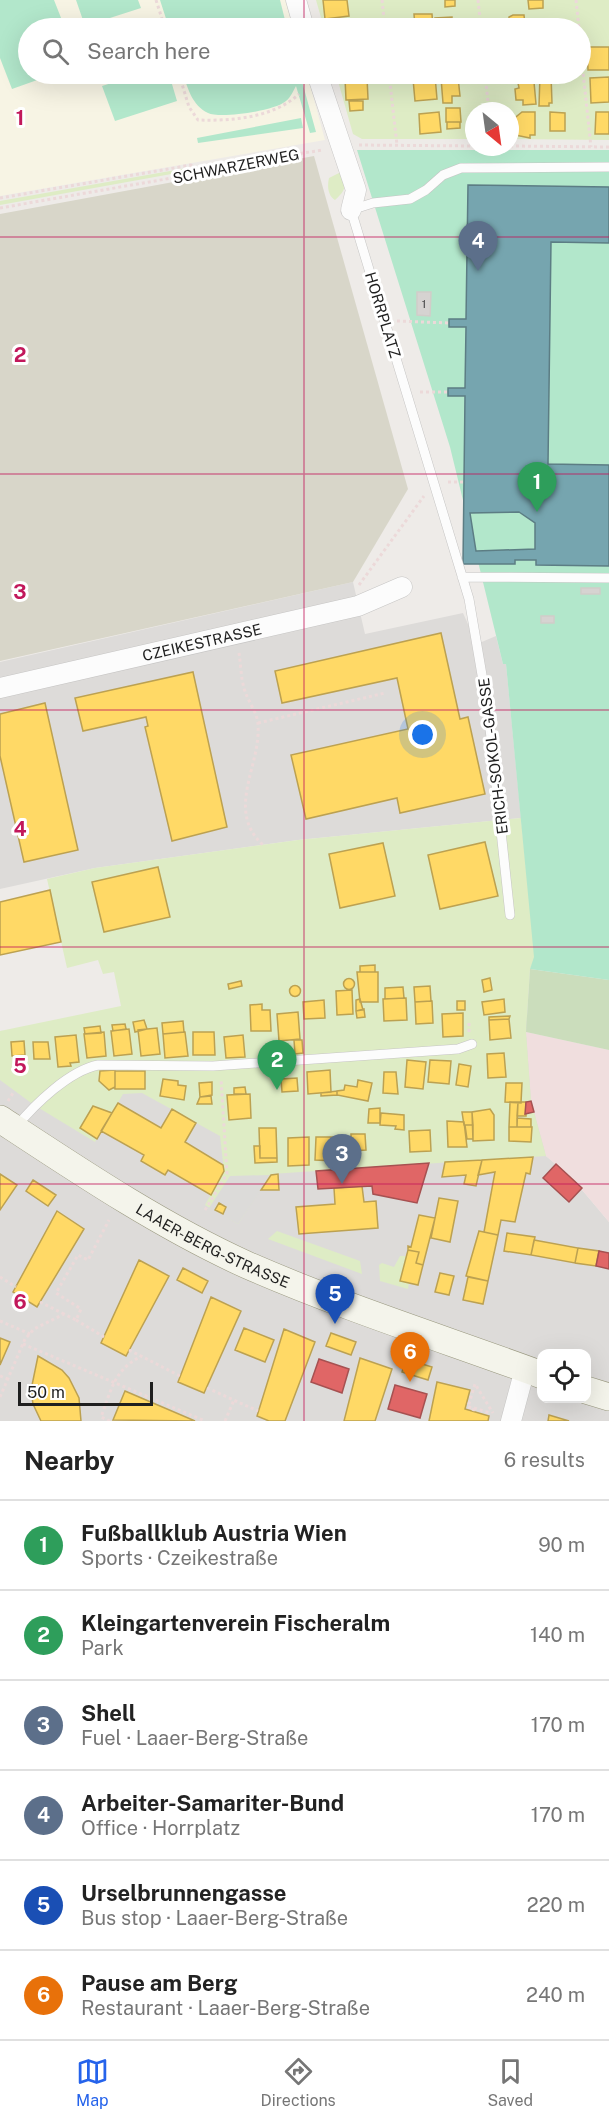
<!DOCTYPE html>
<meta charset="utf-8">
<style>
:root{--surface:#fff;--page:#f2f2f2;--text:#222;--muted:#767676;--line:#e0e0e0;--accent:#2563eb}
body{margin:0;font-family:"Public Sans",sans-serif;background:var(--page);color:var(--text)}
.controls{position:absolute;right:18px;bottom:18px;display:grid;overflow:hidden;border-radius:12px;box-shadow:0 6px 24px #0002}
.controls button{width:54px;height:54px;display:grid;place-items:center;padding:0;border:0;border-bottom:2px solid var(--line);background:var(--surface);color:var(--text);font:30px sans-serif}
.compass{position:absolute;left:465px;top:102px;width:54px;height:54px;border-radius:50%;background:var(--surface);box-shadow:0 6px 24px #0002;rotate:151deg}
.scale{position:absolute;left:18px;bottom:15px;width:135px;box-sizing:border-box;padding-left:6px;border:3px solid #1f1f1f;border-top:0;font-size:16px;line-height:21px;white-space:nowrap;color:#1f1f1f;-webkit-text-stroke:4px #fff;paint-order:stroke}
.you{position:absolute;left:423px;top:735px;width:21px;height:21px;margin:-15px;border:4px solid #fff;border-radius:50%;background:#1a73e8;box-shadow:0 0 0 9px #1a73e833}
.badge{display:grid;place-items:center;width:39px;height:39px;border-radius:50%;background:var(--accent);color:#fff;font-size:20px;font-weight:700}
.pin{position:absolute;translate:-50% -50px;filter:drop-shadow(0 2px 3px #0008)}
.pin::after{content:'';position:absolute;top:32px;width:21px;height:18px;background:inherit;clip-path:polygon(0 0,100% 0,50% 100%)}
.list{margin:0;padding:0;list-style:none}
h2{display:flex;justify-content:space-between;align-items:center;height:78px;margin:0;padding:0 24px;font-size:26px}
h2 small{font-size:20px;font-weight:400;color:var(--muted)}
.list li{display:grid;grid-template-columns:39px 1fr auto;gap:18px;align-items:center;box-sizing:border-box;height:90px;padding:0 24px;border-top:2px solid var(--line)}
.list b{display:block;font-size:22px;white-space:nowrap}
.list p{margin:0;font-size:20px;white-space:nowrap;color:var(--muted)}
.list em{font-size:20px;font-style:normal;color:var(--muted)}
.icon{flex:none;width:33px;height:33px;fill:none;stroke:currentColor;stroke-width:2;stroke-linecap:round;stroke-linejoin:round}
.map{position:relative;flex:none;width:609px;height:1421px;overflow:hidden}
.search{position:absolute;background:var(--surface);box-shadow:0 6px 24px #0002;left:18px;right:18px;top:18px;height:66px;display:flex;align-items:center;gap:15px;box-sizing:border-box;padding:0 21px;border-radius:33px;color:var(--muted);font-size:22px}
.sheet{height:618px;background:var(--surface)}
nav{display:flex;justify-content:space-around;align-items:center;box-sizing:border-box;height:84px;border-top:2px solid var(--line);background:var(--surface);font-size:16px;color:var(--muted)}
nav a{display:grid;justify-items:center;gap:3px}
nav .on{color:var(--accent)}
.map>svg:first-child{display:block}
.residential{fill:#dddbd9;fill-rule:evenodd}
.commercial{fill:#f0dede}
.education{fill:#f7f4e4}
.construction{fill:#d8d6c9}
.grass{fill:#deecc5}
.forest{fill:#cbddbc}
.pitch{fill:#b2e7cb}
.parking{fill:#dcdbd9}
.homes{fill:#ffd966;stroke:#bca151;stroke-width:1.5}
.shops{fill:#e06666;stroke:#a65151;stroke-width:1.5}
.public{fill:#76a5af;stroke:#5c7d84;stroke-width:1.5;fill-rule:evenodd}
.building{fill:#d6d3d1;stroke:#d1cdc9;stroke-width:1.5}
.lines{fill:none;stroke-linecap:round;stroke-linejoin:round}
.lane-casing{stroke:#c6c5c4;stroke-width:10}
.street-casing{stroke:#c6c5c4;stroke-width:21}
.secondary-casing{stroke:#99987f;stroke-width:28}
.path{stroke:#ecd9d9;stroke-width:3;stroke-dasharray:3 3;stroke-linecap:butt}
.lane{stroke:#fcfcfc;stroke-width:9}
.street{stroke:#fcfcfc;stroke-width:20}
.secondary{stroke:#f4f4eb;stroke-width:27}
.grid{fill:none;stroke:#c2185b;stroke-width:1.5;stroke-opacity:0.55}
.labels{text-anchor:middle;dominant-baseline:central;stroke-width:6;stroke-linejoin:round;paint-order:stroke}
.number-label{font-size:12px;fill:#4d4c4c}
.street-label{font-size:15px;fill:#1f1f1f;stroke:#fff}
.grid-label{font-size:20px;text-anchor:middle;font-weight:bold;fill:#c2185b;stroke:#fff;stroke-width:6;stroke-linejoin:round;paint-order:stroke}
</style>
<div class="map">
<svg width="609" height="1421" viewBox="0 0 609 1421">
<rect width="100%" height="100%" fill="#eeebe8"/>
<path class="residential" d="M353,582l12,52 98,-21 14,31 19,-8 7,28h3l15,154 -223,22 -203,28 -95,21v-227z
M529,1017l-3,15 20,124 26,22 37,44v199h-609v-390zM542,1354h44v44h-44z"/>
<path class="commercial" d="M526,1032l83,18v172l-37,-44 -26,-22 -15,-55z"/>
<path class="education" d="M0,0h286l8,28h-266v46h279l18,66 -325,56z"/>
<path class="construction" d="M314,156l94,333 -55,93 -353,79v-447z"/>
<path class="grass" d="M316,0h293v140l-99,-1v-28h-36v28h-112l-9,-5 -17,-60h244v-46h-256z
M187,168l1,3 -188,34v-4z
M343,171c3,16 3,19 -8,29 -7,-4 -8,-14 -6,-22z
M521,818l14,140 -5,11 -4,63 5,69 15,55 -275,18 -33,50 -33,-19 19,-34 -4,-35 -78,-43 -19,1 -28,48 -61,-37 -34,-25v-49l121,-25 -7,-34 -11,2 -5,-14 -31,8 -20,-89 48,-11 203,-28z
M277,1231l83,30 2,13 -94,-35z
M400,1256h6l-6,25 9,2 -1,6 -28,-8 -1,-16 3,-2 12,4z"/>
<path class="forest" d="M530,969l79,11v70l-83,-18z"/>
<path class="pitch" d="M0,0h54l11,28h-37v46h26l-42,15 -12,-31z
M76,0h62l3,8 -56,18z
M160,0h120l7,28h-118z
M141,74h28l8,27 -62,20 -13,-35z
M183,74h117l16,58 -6,1 -14,-47c-3,5 -5,11 -10,15 -11,10 -66,18 -78,12 -16,-8 -20,-24 -25,-39z
M301,118l2,10 -105,15 -1,-5z
M357,150h252v830l-79,-11 4,-12 -28,-293h-3l-53,-217z"/>
<path class="parking" d="M271,1175l-33,49 -29,-16 21,-32z"/>
<path class="homes" d="M323,0h24l2,16 -24,3z
M445,0h10v6l-10,1z
M528,0h15v8l-14,1z
M414,14h18l1,14h-18z
M513,15h11l1,10 8,1v2h-28v-5h4v-6z
M452,17v11h-16l-1,-10z
M352,20l1,8h-23v-6z
M587,47h22v23h-21z
M540,75h11l1,28h-3v3h-10z
M435,76l2,23 -22,2 -2,-22z
M367,77l1,22 -22,1 -1,-22z
M458,77l2,19h-8v7h-9l-2,-25z
M609,77v25l-18,1 -1,-25z
M534,82l2,22 -13,1v-5h-7l-1,-11 4,-1 -1,-5z
M349,101h14v9l-13,1z
M446,108h14l1,14h-15z
M439,112l2,20 -21,2 -1,-20z
M522,112h13v23h-5v3l-20,-4 1,-13z
M550,112l15,1v18h-15z
M596,112h13v22h-14z
M447,122h13v6l-13,1z
M441,633l19,86 8,-2 17,77 -85,19 -3,-15 -91,21 -15,-64 117,-26 -11,-51 -115,25 -7,-32z
M193,672l34,155 -55,14 -27,-114 3,-1 -2,-9 -63,14 -8,-33z
M45,703l33,147 -54,12 -24,-106v-42z
M485,842l13,54 -58,13 -12,-54z
M383,843l12,53 -55,12 -11,-54z
M158,867l12,50 -66,15 -12,-50z
M50,890l11,52 -61,13v-53z
M375,965v7h-15v-6z
M357,972h21v30h-18z
M490,978l2,12 -8,2 -2,-12z
M343.5 984a5.5 5.5 0 1 1 11 0a5.5 5.5 0 1 1-11 0Z
M241,981l1,5 -13,3 -1,-5z
M289.5 991a5.5 5.5 0 1 1 11 0a5.5 5.5 0 1 1-11 0Z
M430,986l1,15 -16,1 -1,-15z
M403,987l1,11 -19,1v-11z
M352,990l1,24 -16,1 -1,-24z
M406,998l1,22 -23,1 -1,-22z
M360,999l3,11 -7,1v-11z
M504,999l1,13 -21,3 -2,-13z
M324,1000l1,18 -21,1 -1,-17z
M432,1001l1,22 -17,1 -1,-22z
M457,1001h8v9h-8z
M262,1004v6h8l1,21h-20l-1,-26z
M364,1009l1,8 -8,1 -1,-7z
M298,1012l2,27 -21,2 -2,-27z
M463,1013v23l-20,1 -1,-23z
M510,1016l-1,3 -20,1v-3z
M509,1019l2,19 -21,2 -1,-20z
M144,1020l3,9 -12,3 -2,-10z
M183,1021l1,11 -21,2 -1,-11z
M125,1024l1,5 -13,2 -1,-6z
M100,1026l1,7 -16,1 -1,-6z
M157,1028l3,26 -19,2 -3,-26z
M129,1029l3,25 -18,2 -3,-25z
M104,1032l2,24 -19,2 -3,-24z
M185,1032l3,24 -23,2 -2,-24z
M193,1032h21l1,23h-22z
M76,1035l3,27 -9,1 1,3 -13,1 -3,-30z
M243,1035l2,22 -19,1 -2,-21z
M294,1040h8l1,13 -8,1z
M24,1041l1,14 -13,1 -1,-14z
M33,1042h15l2,17h-16z
M504,1053l2,24 -18,1 -1,-24z
M407,1060l19,2 -3,27 -18,-2z
M430,1060l21,1 -2,23 -21,-2z
M459,1064l12,2 -3,21 -12,-2z
M115,1070v17l-6,3 -10,-9 1,-10z
M330,1070l1,22 -23,2 -1,-22z
M115,1071h30v18h-30z
M384,1072h12l2,22 -15,-1z
M297,1078l1,13 -16,1 -1,-13z
M163,1079l15,2v4l8,1 -2,14 -24,-4z
M358,1080l14,3 -4,18 -31,-6v-4l7,-1 1,-5 12,2z
M212,1082v13l-12,2 -1,-14z
M506,1083h16l-1,20 -16,-1z
M245,1087l1,7h-12v-6z
M337,1091v4l-16,1v-3z
M250,1094l1,24 -22,2 -2,-25z
M211,1096l1,8h-15l3,-7z
M510,1102h8l-1,25h-8z
M518,1102h8v14h-9z
M118,1103l43,25 11,-19 24,14 -11,19 38,23 1,6 -13,24 -43,-25 -3,5 -24,-14 3,-6 -43,-24z
M93,1106l19,7 -15,26 -17,-11z
M380,1108v15h-12l1,-14z
M490,1109l4,6v25l-21,1 -1,-29z
M462,1112h10l1,13h-9z
M381,1113l23,2v15l-9,-1 1,-3 -16,-1z
M517,1118l14,1v8h-14z
M447,1121l17,1 3,25h-19z
M465,1125h8v14h-6z
M509,1127h23l-1,15 -22,-1z
M259,1128h17l1,30h-17z
M430,1130l1,21 -21,1 -1,-21z
M351,1134h14l1,16 -15,1z
M309,1137v28l-21,1v-28z
M316,1137h21l-1,24 -21,-1z
M254,1146h6v12h17v4l-22,1z
M533,1157l-3,17 -4,-1 -11,49 -14,-2 -3,15 -14,-3 11,-60 -17,3 4,-15z
M482,1160l-6,26 -12,-2 2,-9 -24,2 3,-15z
M0,1174l17,11 -17,25z
M278,1174l1,16h-18l10,-15z
M33,1180l23,15 -8,11 -22,-15z
M362,1186l2,16 12,-1 2,27 -79,6 -3,-27 39,-3 -1,-16z
M439,1198l19,3 -8,41 -19,-4z
M219,1203l7,4 -3,7 -8,-4z
M57,1211l27,18 -47,78 -24,-15z
M419,1215l16,3 -12,47 -7,-2 3,-11 -11,-2v-4l3,1z
M479,1231l19,4 -10,46 -22,-5z
M507,1233l28,4 -4,18 -27,-4z
M534,1240l44,8 -3,15 -44,-8z
M578,1248l21,3 -3,15 -21,-3z
M408,1250l11,2 -3,11 7,2 -5,20 -18,-4z
M139,1260l30,16 -43,80 -25,-13z
M183,1268l25,13 -6,12 -25,-13z
M440,1273l14,3 -5,19 -14,-3z
M468,1277l20,4 -5,23 -20,-4z
M211,1297l30,14 -37,82 -26,-11z
M244,1328l30,12 -9,22 -30,-12z
M284,1329l31,13 -30,79h-16l-12,-5z
M331,1333l25,9 -5,13 -25,-9z
M0,1338l10,4 -10,23z
M38,1356l24,14 7,8 10,20 2,23h-40l-8,-17 -2,-14z
M360,1358l32,11 -17,52h-31z
M406,1359l26,8 -4,13 -26,-8z
M437,1382l33,8 -5,19 24,7 -1,5h-59z
M125,1391l70,30 -82,-1z
M549,1415l20,6h-21z"/>
<path class="shops" d="M531,1101l3,11 -9,2 1,-12z
M429,1163l-12,40 -44,-9 -1,-8 -54,3 -2,-18z
M556,1164l26,24 -13,14 -26,-24z
M599,1251l10,2v16l-13,-3z
M319,1359l30,10 -7,24 -31,-11z
M395,1385l32,9 -7,24 -32,-9z"/>
<path class="public" d="M468,185l141,2v56l-58,-1 -3,222 61,1v101l-73,-1v-5h-21v4h-52l2,-168h-17v-8h17l1,-61h-17v-8h17zM519,512l16,11v26l-59,2 -6,-38z"/>
<path class="building" d="M417,292h14l-1,24 -13,-1z
M581,588h19v6h-19z
M541,616h13v7h-13z"/>
<g class="lines">
<defs>
<path id="lane" d="M462,577l147,1
M510,915l-22,-205 -19,-111 -118,-389 22,-7 37,-4 16,-9 17,-15 18,-7 148,-1
M16,1127c19,-23 53,-56 82,-62l115,1 245,-17 14,-5"/>
<g id="street">
<path d="M296,0l8,28"/>
<path d="M317,74l39,116 -5,20"/>
<path id="s1" d="M0,688l358,-82 44,-19"/>
<path d="M511,1421l14,-52"/>
</g>
<g id="secondary">
<path id="s2" d="M0,1119c79,52 161,107 247,146 96,42 197,74 295,110"/>
<path d="M586,1390l23,7"/>
</g>
</defs>
<use href="#lane" class="lane-casing"/>
<use href="#street" class="street-casing"/>
<use href="#secondary" class="secondary-casing"/>
<path class="path" d="M156,0l9,28
M382,0l3,28
M478,0l3,28
M576,0l3,28
M580,44l11,103
M179,74l10,33 9,13c34,1 75,-2 101,-26
M389,74l8,71
M485,74l4,37
M359,145l115,1
M510,146l99,1
M0,198l191,-33 7,4
M0,208l189,-33 9,-6 125,-19
M397,321l52,2
M420,392h28
M448,482h16
M359,585l65,-89
M239,653c2,13 2,29 7,41 4,10 12,21 12,31 3,41 -33,85 5,120
M258,723l127,-30
M469,1023v9
M8,1101l5,-8
M205,1210l22,-36 -6,-95
M0,1277l16,10
M40,1302l24,12
M76,1320l28,17
M0,1321l30,13
M23,1344l182,77
M129,1350l51,26
M0,1376l8,3
M207,1388l51,23
M0,1397l25,-58 9,-10 30,-15 12,6 5,-11 -25,-16 22,-38 10,5 21,-40
M474,1408l16,5
M473,1411l1,-3 -6,-1 7,-23 18,29
M110,1421l-9,-4c10,-26 13,-47 39,-60
M225,1421l9,-21"/>
<use href="#lane" class="lane"/>
<use href="#street" class="street"/>
<use href="#secondary" class="secondary"/>
</g>
<path class="grid" d="M304,0v28M304,74v1347M0,237h609M0,474h609M0,710h609M0,947h609M0,1184h609"/>
<g class="labels">
<g class="number-label">
<text x="424" y="304">1</text>
</g>
<g class="street-label">
<text transform="translate(236 166) rotate(-11)">SCHWARZERWEG</text>
<text transform="translate(383 315) rotate(73)">HORRPLATZ</text>
<text stroke="none"><textPath href="#s1" startOffset="207">CZEIKESTRASSE</textPath></text>
<text transform="translate(493 756) rotate(-97)">ERICH-SOKOL-GASSE</text>
<text stroke="none"><textPath href="#s2" startOffset="248">LAAER-BERG-STRASSE</textPath></text>
</g>
</g>
<g class="grid-label">
<text x="20" y="125">1</text>
<text x="20" y="362">2</text>
<text x="20" y="599">3</text>
<text x="20" y="836">4</text>
<text x="20" y="1073">5</text>
<text x="20" y="1309">6</text>
</g>
</svg>
<div class="controls">
<button><svg class="icon" aria-label="locate" viewBox="0 0 24 24"><circle cx="12" cy="12" r="6"/><path d="M12 2v4M12 18v4M2 12h4M18 12h4"/></svg></button>
</div>
<svg class="compass" viewBox="-18 -18 36 36"><path d="M0-13l5 13h-10z" fill="#e53935"/><path d="M0 13l5-13h-10z" fill="#767676"/></svg>
<div class="scale">50 m</div>
<div class="you"></div>
<div class="pin badge" style="left:537px;top:512px;background:#2e9e5b">1</div>
<div class="pin badge" style="left:277px;top:1090px;background:#2e9e5b">2</div>
<div class="pin badge" style="left:342px;top:1184px;background:#5c6f8a">3</div>
<div class="pin badge" style="left:478px;top:271px;background:#5c6f8a">4</div>
<div class="pin badge" style="left:335px;top:1324px;background:#1a4fb4">5</div>
<div class="pin badge" style="left:410px;top:1382px;background:#e8710a">6</div>
<div class="search"><svg class="icon" aria-label="search" viewBox="0 0 24 24"><circle cx="10" cy="10" r="6"/><path d="M15 15l6 6"/></svg>Search here</div>
</div>
<section class="sheet">
<h2>Nearby<small>6 results</small></h2>
<ul class="list">
<li><span class="badge" style="background:#2e9e5b">1</span><div><b>Fußballklub Austria Wien</b><p>Sports · Czeikestraße</p></div><em>90 m</em></li>
<li><span class="badge" style="background:#2e9e5b">2</span><div><b>Kleingartenverein Fischeralm</b><p>Park</p></div><em>140 m</em></li>
<li><span class="badge" style="background:#5c6f8a">3</span><div><b>Shell</b><p>Fuel · Laaer-Berg-Straße</p></div><em>170 m</em></li>
<li><span class="badge" style="background:#5c6f8a">4</span><div><b>Arbeiter-Samariter-Bund</b><p>Office · Horrplatz</p></div><em>170 m</em></li>
<li><span class="badge" style="background:#1a4fb4">5</span><div><b>Urselbrunnengasse</b><p>Bus stop · Laaer-Berg-Straße</p></div><em>220 m</em></li>
<li><span class="badge" style="background:#e8710a">6</span><div><b>Pause am Berg</b><p>Restaurant · Laaer-Berg-Straße</p></div><em>240 m</em></li>
</ul>
</section>
<nav>
<a class="on"><svg class="icon" aria-label="map" viewBox="0 0 24 24"><path d="M3 6l6-2 6 2 6-2v14l-6 2-6-2-6 2zM9 4v14M15 6v14"/></svg>Map</a>
<a><svg class="icon" aria-label="directions" viewBox="0 0 24 24"><path d="M12 3l9 9-9 9-9-9zM9 14v-3h6M13 9l2 2-2 2"/></svg>Directions</a>
<a><svg class="icon" aria-label="saved" viewBox="0 0 24 24"><path d="M7 4h10v16l-5-4-5 4z"/></svg>Saved</a>
</nav>
